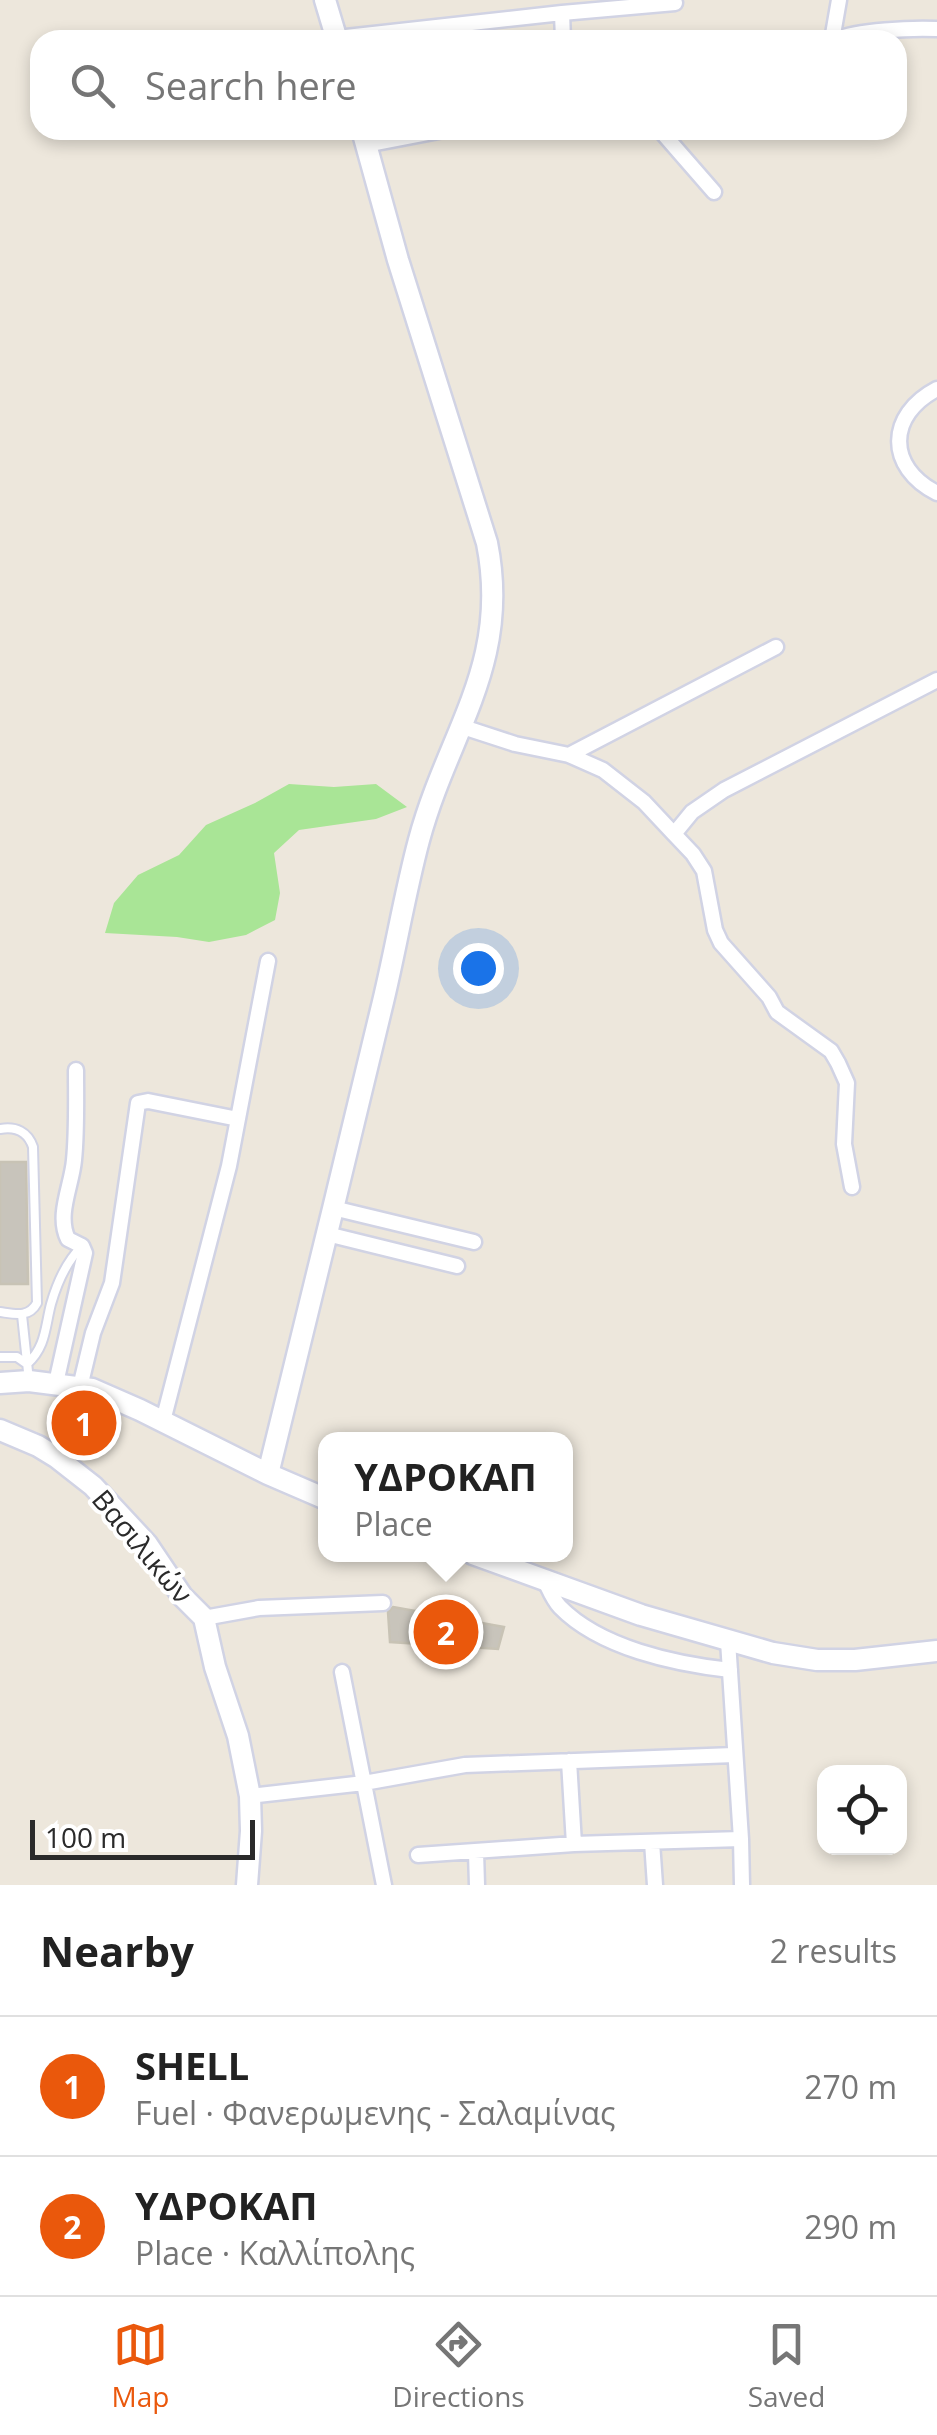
<!DOCTYPE html>
<meta charset="utf-8">
<style>
:root{--surface:#fff;--page:#f6f6f6;--text:#222;--muted:#767676;--line:#e0e0e0;--accent:#ea580c}
body{margin:0;font-family:"Open Sans",sans-serif;background:var(--page);color:var(--text)}
.controls{position:absolute;right:30px;bottom:30px;display:grid;overflow:hidden;border-radius:20px;box-shadow:0 5px 15px #0003}
.controls button{width:90px;height:90px;display:grid;place-items:center;padding:0;border:0;border-bottom:2px solid var(--line);background:var(--surface);color:var(--text);font:50px sans-serif}
.scale{position:absolute;left:30px;bottom:25px;width:225px;box-sizing:border-box;padding-left:10px;border:5px solid #2a2a2a;border-top:0;font-size:28px;line-height:35px;white-space:nowrap;color:#2a2a2a;-webkit-text-stroke:8px #fff;paint-order:stroke}
.you{position:absolute;left:478px;top:968px;width:35px;height:35px;margin:-25px;border:8px solid #fff;border-radius:50%;background:#1a73e8;box-shadow:0 0 0 15px #1a73e833}
.badge{display:grid;place-items:center;width:65px;height:65px;border-radius:50%;background:var(--accent);color:#fff;font-size:32px;font-weight:700}
.pin{position:absolute;translate:-50% -50%;border:5px solid #fff;box-shadow:0 2px 10px #0006}
.popup{position:absolute;left:318px;top:1432px;width:255px;height:130px;box-sizing:border-box;display:grid;place-content:center;border-radius:20px;background:var(--surface);filter:drop-shadow(0 2px 8px #0005);font-size:32px;white-space:nowrap;color:var(--muted)}
.popup b{font-size:38px;color:var(--text)}
.popup::after{content:'';position:absolute;left:50%;top:100%;margin-left:-20px;border:20px solid transparent;border-top-color:var(--surface)}
.list{margin:0;padding:0;list-style:none}
h2{display:flex;justify-content:space-between;align-items:center;height:130px;margin:0;padding:0 40px;font-size:42px}
h2 small{font-size:32px;font-weight:400;color:var(--muted)}
.list li{display:grid;grid-template-columns:65px 1fr auto;gap:30px;align-items:center;box-sizing:border-box;height:140px;padding:0 40px;border-top:2px solid var(--line)}
.list b{display:block;font-size:38px;white-space:nowrap}
.list p{margin:0;font-size:32px;white-space:nowrap;color:var(--muted)}
.list em{font-size:32px;font-style:normal;color:var(--muted)}
.icon{flex:none;width:55px;height:55px;fill:none;stroke:currentColor;stroke-width:2;stroke-linecap:round;stroke-linejoin:round}
.map{position:relative;flex:none;width:937px;height:1885px;overflow:hidden}
.search{position:absolute;background:var(--surface);box-shadow:0 5px 15px #0003;left:30px;right:30px;top:30px;height:110px;display:flex;align-items:center;gap:25px;box-sizing:border-box;padding:0 35px;border-radius:30px;color:var(--muted);font-size:38px}
.sheet{height:410px;background:var(--surface)}
nav{display:flex;justify-content:space-around;align-items:center;box-sizing:border-box;height:140px;border-top:2px solid var(--line);background:var(--surface);font-size:28px;color:var(--muted)}
nav a{display:grid;justify-items:center;gap:5px}
nav .on{color:var(--accent)}
.map>svg:first-child{display:block}
.green{fill:#a9e596}
.building{fill:#c8c4bb;stroke:#c8c3b5;stroke-width:2.5}
.lines{fill:none;stroke-linecap:round;stroke-linejoin:round}
.lane-casing{stroke:#d1d3e4;stroke-width:12}
.street-casing{stroke:#d1d3e4;stroke-width:19}
.secondary-casing{stroke:#d1d3e4;stroke-width:25}
.lane{stroke:#fff;stroke-width:8}
.street{stroke:#fff;stroke-width:14}
.secondary{stroke:#fff;stroke-width:20}
.labels{text-anchor:middle;dominant-baseline:central;stroke-width:8;stroke-linejoin:round;paint-order:stroke}
.street-label{font-size:28px;fill:#2a2a2a;stroke:#fff}
</style>
<div class="map">
<svg width="937" height="1885" viewBox="0 0 937 1885">
<rect width="100%" height="100%" fill="#ede7dc"/>
<path class="green" d="M289,784l45,3 42,-3 31,23 -31,12 -77,11 -25,23 6,40 -5,27 -29,15 -37,7 -32,-5 -72,-4 9,-30 24,-28 41,-20 27,-30 49,-22z"/>
<path class="building" d="M0,1162h26l2,122h-28z
M90,1403l20,9 -14,26 -19,-10z
M393,1607l111,20 -6,22 -108,-7 -2,-30z"/>
<g class="lines">
<defs>
<path id="lane" d="M0,1129c16,-3 28,3 33,18l4,156c-8,15 -22,11 -37,9
M22,1315l7,66
M0,1357h17l10,7c19,-17 18,-37 24,-60 6,-21 16,-43 31,-58"/>
<path id="street" d="M562,13l1,27
M337,38l225,-25 113,-10
M832,40l7,-40
M835,40c23,-10 76,-12 102,-11
M660,130l54,62
M366,145l78,-15
M937,389c-50,26 -51,78 0,104
M463,727l52,17 54,11 34,15 41,32 30,32 18,-22 32,-22 213,-110
M569,755l207,-108
M674,834l19,20 11,17 11,59 6,13 48,54 8,15 54,39 7,12 9,20 -3,61 8,43
M333,1208l141,34
M327,1234l130,32
M56,1383l29,-130 -3,-7 -14,-7c-12,-24 4,-54 6,-79 3,-30 2,-61 2,-90
M80,1387l13,-54 19,-50 26,-180 10,-2 90,18
M163,1421l66,-255 39,-205
M544,1579c5,10 9,21 16,28 40,41 115,57 170,63
M204,1618l55,-10 124,-5
M728,1641l13,198 1,46
M342,1672l42,213
M569,1761l5,83
M250,1796l114,-13 101,-18 269,-10
M652,1842l3,43
M476,1852l1,33
M418,1855l156,-11 167,-5"/>
<path id="secondary" d="M325,0l12,40
M0,1383l29,-2 63,8 48,21 128,64 58,25
M0,1430l38,16 18,11 37,29 54,58 35,52 22,22 11,49 23,69 12,60 1,35 -4,54
M268,1474c38,-155 76,-309 113,-464 14,-56 23,-114 38,-170 29,-108 92,-176 68,-297l-89,-283 -36,-130
M473,1554l168,61 132,38 44,7h38l82,-9"/>
</defs>
<use href="#lane" class="lane-casing"/>
<use href="#street" class="street-casing"/>
<use href="#secondary" class="secondary-casing"/>
<use href="#lane" class="lane"/>
<use href="#street" class="street"/>
<use href="#secondary" class="secondary"/>
</g>
<g class="labels">
<g class="street-label">
<text transform="translate(143 1546) rotate(50)">Βασιλικών</text>
</g>
</g>
</svg>
<div class="controls">
<button><svg class="icon" aria-label="locate" viewBox="0 0 24 24"><circle cx="12" cy="12" r="6"/><path d="M12 2v4M12 18v4M2 12h4M18 12h4"/></svg></button>
</div>
<div class="scale">100 m</div>
<div class="you"></div>
<div class="pin badge" style="left:84px;top:1423px">1</div>
<div class="pin badge" style="left:446px;top:1632px">2</div>
<div class="popup"><b>ΥΔΡΟΚΑΠ</b>Place</div>
<div class="search"><svg class="icon" aria-label="search" viewBox="0 0 24 24"><circle cx="10" cy="10" r="6"/><path d="M15 15l6 6"/></svg>Search here</div>
</div>
<section class="sheet">
<h2>Nearby<small>2 results</small></h2>
<ul class="list">
<li><span class="badge">1</span><div><b>SHELL</b><p>Fuel · Φανερωμενης - Σαλαμίνας</p></div><em>270 m</em></li>
<li><span class="badge">2</span><div><b>ΥΔΡΟΚΑΠ</b><p>Place · Καλλίπολης</p></div><em>290 m</em></li>
</ul>
</section>
<nav>
<a class="on"><svg class="icon" aria-label="map" viewBox="0 0 24 24"><path d="M3 6l6-2 6 2 6-2v14l-6 2-6-2-6 2zM9 4v14M15 6v14"/></svg>Map</a>
<a><svg class="icon" aria-label="directions" viewBox="0 0 24 24"><path d="M12 3l9 9-9 9-9-9zM9 14v-3h6M13 9l2 2-2 2"/></svg>Directions</a>
<a><svg class="icon" aria-label="saved" viewBox="0 0 24 24"><path d="M7 4h10v16l-5-4-5 4z"/></svg>Saved</a>
</nav>
